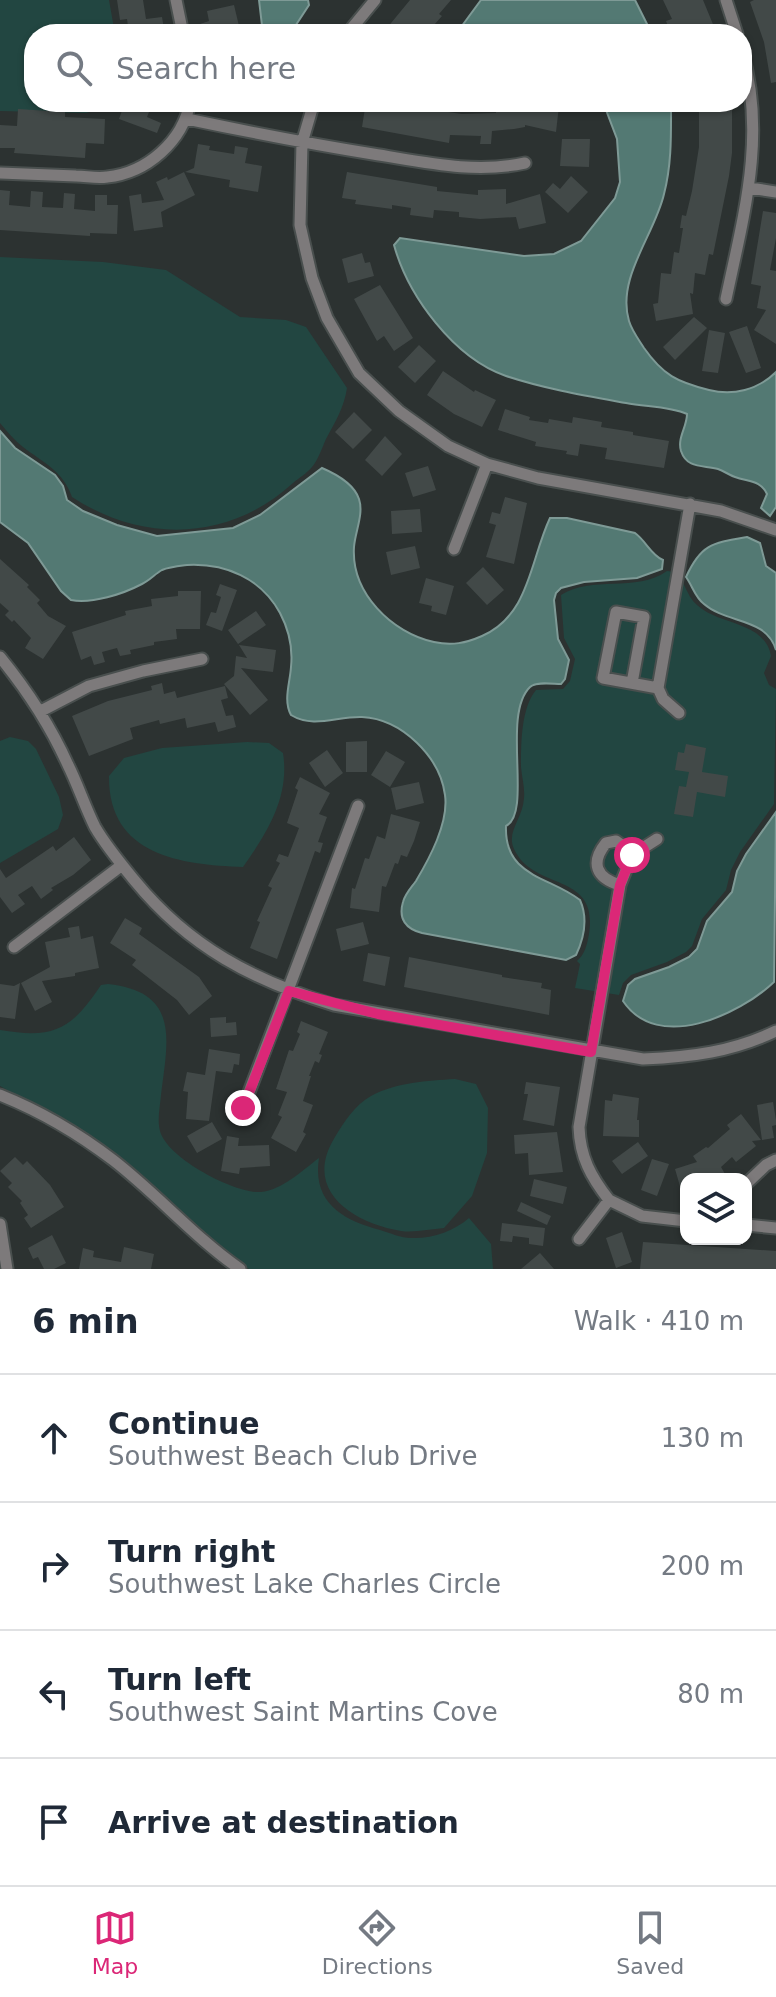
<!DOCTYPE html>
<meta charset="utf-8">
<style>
:root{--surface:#fff;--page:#f6f6f7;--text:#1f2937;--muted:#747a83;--line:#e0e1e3;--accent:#db2777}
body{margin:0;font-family:"DejaVu Sans",sans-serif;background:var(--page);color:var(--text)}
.controls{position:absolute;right:24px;bottom:24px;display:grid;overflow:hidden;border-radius:16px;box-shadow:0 2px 6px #0004}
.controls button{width:72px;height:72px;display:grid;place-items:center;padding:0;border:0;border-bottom:2px solid var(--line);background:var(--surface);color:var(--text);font:40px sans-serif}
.stop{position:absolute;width:24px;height:24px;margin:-18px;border:6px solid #db2777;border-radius:50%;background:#fff}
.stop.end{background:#db2777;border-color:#fff;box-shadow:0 2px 8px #0008}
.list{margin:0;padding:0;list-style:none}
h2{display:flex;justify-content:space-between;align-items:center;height:104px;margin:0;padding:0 32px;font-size:34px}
h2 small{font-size:26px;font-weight:400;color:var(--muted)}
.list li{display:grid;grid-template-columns:52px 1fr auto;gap:24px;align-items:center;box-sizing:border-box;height:128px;padding:0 32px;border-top:2px solid var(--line)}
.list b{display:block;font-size:30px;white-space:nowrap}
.list p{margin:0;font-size:26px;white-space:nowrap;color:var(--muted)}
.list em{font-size:26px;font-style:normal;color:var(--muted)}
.icon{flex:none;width:44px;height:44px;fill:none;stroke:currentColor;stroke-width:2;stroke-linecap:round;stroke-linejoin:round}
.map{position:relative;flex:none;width:776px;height:1269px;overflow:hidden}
.search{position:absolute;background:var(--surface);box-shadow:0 2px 6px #0004;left:24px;right:24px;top:24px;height:88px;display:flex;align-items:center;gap:20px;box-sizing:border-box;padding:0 28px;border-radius:32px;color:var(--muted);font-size:30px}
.sheet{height:616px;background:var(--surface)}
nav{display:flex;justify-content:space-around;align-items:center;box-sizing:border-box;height:112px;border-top:2px solid var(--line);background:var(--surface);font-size:22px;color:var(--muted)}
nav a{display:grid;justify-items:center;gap:4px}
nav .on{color:var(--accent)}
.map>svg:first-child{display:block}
.green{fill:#224641}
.water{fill:#537973;stroke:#7e9a96;stroke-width:2}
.building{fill:#424948}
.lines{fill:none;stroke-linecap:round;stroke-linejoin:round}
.minor-casing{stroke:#494f4e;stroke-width:15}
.minor{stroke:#7d7a7b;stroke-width:11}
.route{stroke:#db2777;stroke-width:10}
</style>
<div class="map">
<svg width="776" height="1269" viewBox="0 0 776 1269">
<rect width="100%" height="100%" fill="#2c3231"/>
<path class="green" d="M0,0h109l6,34h-81v68h76l-3,5 -21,6 -86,-2z
M0,257l103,5 63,8 74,47 46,3 20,7 41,61c-3,20 -12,34 -21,51 -4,9 -8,21 -14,28 -5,6 -13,11 -19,16 -63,58 -149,61 -221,14 -9,-26 -28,-34 -49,-50 -9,-7 -16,-16 -23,-24z
M667,571l15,2c-1,8 2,11 5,18 16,38 77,24 84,65l-7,17 5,12 7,4 -2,115 -34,48 -9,18 -5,20 -24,29 -10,27 -6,6 -19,10 -36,13 -8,8 -4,12 -44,-7 5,-24 -3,-3c8,-7 10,-16 12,-27 10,-63 -55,-42 -75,-85 -8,-18 9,-30 10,-51 1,-10 -2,-20 -3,-31 0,-23 0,-59 15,-77l27,-1 7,-8 5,-22 -11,-21 -3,-43c31,-20 75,-2 106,-24z
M10,737l18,4 8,8 23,48 4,18 -5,14 -58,34v-122z
M247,742l22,1 14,10c7,44 -16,80 -40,114 -63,-2 -135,-12 -134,-91l15,-18 38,-10z
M108,984c72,8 60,55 53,111 -1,12 -4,25 -1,36 7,27 75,63 101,61 21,-2 42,-22 58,-34 -7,45 24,62 61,72 10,3 21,8 31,8 21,1 43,-7 58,-20l22,26 2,25h-244c-48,-33 -86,-77 -132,-113 -36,-28 -78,-47 -117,-70v-56c54,9 71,0 101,-45z
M455,1079l21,5 12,24 -1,45 -15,43 -28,32c-14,1 -30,5 -43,3 -49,-8 -99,-41 -66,-94 9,-15 20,-32 36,-41 26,-14 56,-15 84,-17z"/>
<path class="water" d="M259,0h49l1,5 -19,29h-27z
M481,0h154l17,34h-196z
M603,102h68c0,31 1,61 -7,92 -9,40 -48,84 -35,127 3,10 10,19 15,27 19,27 33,34 65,42 24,6 49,0 67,-18v135l-6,9 -9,-8 6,-14c-6,-14 -19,-12 -32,-17 -6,-2 -11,-6 -17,-8 -15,-4 -31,0 -37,-18 -4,-13 6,-24 6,-37 -18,-8 -41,-7 -61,-11 -39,-7 -81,-14 -120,-27 -52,-18 -98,-80 -112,-131l6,-7 124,18 30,-2 27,-13 34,-43 5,-16 -3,-43z
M0,431l15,17 40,27 8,11 4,14 16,11 34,14 40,11 76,-8 27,-13 62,-47c14,6 32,16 37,31 5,15 -4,33 -5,48 -3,46 38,86 80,95 18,4 32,1 48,-6 48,-21 48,-76 68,-118h17l68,15c11,8 16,22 28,27l-1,9 -25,9 -53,4 -23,6 -5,5 -2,7 4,39 11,21 -4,19 -4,5c-8,0 -25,-3 -31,3 -29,28 3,125 -24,139 -2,51 43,50 74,74 8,18 4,38 -4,55l-10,5 -144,-27c-16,-4 -24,-14 -19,-31 2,-8 8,-14 13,-21 13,-22 33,-58 29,-86 -5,-38 -43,-76 -83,-78 -25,-1 -48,12 -71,-2 -8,-15 -1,-32 0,-48 2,-19 -2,-37 -11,-54 -19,-35 -55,-50 -93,-48 -8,1 -18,2 -25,5 -7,4 -12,10 -20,14 -19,10 -50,20 -71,16l-10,-9 -33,-48 -28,-21z
M747,537l13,6 6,23 10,7v77c-10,-33 -49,-26 -72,-46 -9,-7 -11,-17 -18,-27 15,-33 26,-34 61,-40z
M776,812l-2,170c-35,33 -116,71 -151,19l5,-16 7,-6 34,-12 20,-10 8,-8 10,-28 25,-29 5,-21 9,-17z"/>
<path class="building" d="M117,0h26l3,19 16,-2 2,12 -8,1 1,4h-28l-2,-15 -7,1z
M410,0h41l-12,14 3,2 -16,18h-44z
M663,0h40l14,34h-46l-5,-13 6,-2z
M754,0h22v82l-5,1 -7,-41 -14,-40z
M234,5l5,21 -36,8 -3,-10 9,-3 -2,-10z
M125,102h28l-6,15 14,6 -4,10 -38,-14z
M366,102h24l-1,5 17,3 1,-4 55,8 34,-1v-11h55v3l8,1 -3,26 -31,-7v2l-11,2 -22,2 -1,13h-11l1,-8 -31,-1 -1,8 -87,-16z
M732,102v51l-3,23 -16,79 -4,-1 -4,21 -10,-2 -2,21 -3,-1 3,21 -37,7 -3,-17 5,-1 3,-30 10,1 3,-22 5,1 4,-25h-3l2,-13 4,1 6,-25 7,-44v-44z
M18,109l47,3v5l40,2 -1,25 -18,-1 -1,15 -71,-5 1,-5h-15v-23l17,1z
M562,139h28l-1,28 -29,-1z
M198,144l12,2 -1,4 25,4 1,-8 13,2 -3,15 17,3 -4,26 -29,-5 1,-7 -45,-8 9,-4z
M184,172l11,23 -34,17 2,15 -29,4 -5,-35 12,-2 1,9 22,-3 -8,-18 11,-5 1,3z
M347,172l90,15v4l41,4v-5l28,-1v15l34,-10 6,29 -27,6 -3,-12 -36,2 -21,-2v-5l-25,-2 -1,8 -23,-3 1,-7 -19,-3v4l-37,-5 1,-4 -14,-2z
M571,176l17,16 -20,21 -23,-21 8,-9 7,6z
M0,190l10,1 -1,14 21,2 1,-16 12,1 -1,15 21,1 1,-15 11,1 -1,15 21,2v-16h12v10h11l-1,29 -27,-1v3l-90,-6z
M763,211l13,2v25l-6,32 6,1v73l-22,-14 12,-20 -9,-2 4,-22 -10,-2z
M362,253l3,10 5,-1 4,14 -26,7 -6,-24z
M380,285l33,53 -19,13 -10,-15 -7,5 -23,-42z
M694,317l13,11 -32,32 -12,-13z
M747,326l14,42 -15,5 -17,-41z
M709,330l16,3 -7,40 -16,-2z
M419,345l17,16 -21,22 -17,-16z
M443,371l31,21 1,-2 21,10 -14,27 -28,-13 -27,-19z
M505,409l25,8 -1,3 19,3 1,-4 23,4 1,-6 29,5 -1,5 32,5v3l36,6 -5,27 -59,-9 2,-11 -27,-4 -2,12 -12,-2 1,-3 -32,-5 1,-4 -38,-12z
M354,412l18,18 -19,19 -18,-17z
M385,436l17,18 -20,22 -17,-16z
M428,466l8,24 -23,7 -8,-24z
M505,497l22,6 -13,61 -28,-7 10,-32 -7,-2 3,-11 8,2z
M420,509l2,23 -30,2 -1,-23z
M415,546l5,22 -29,7 -5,-23z
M0,559l29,26 -2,2 13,13 -3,3 11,13 18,10 -23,33 -18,-11 6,-10 -17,-18 -2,2 -7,-7 4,-4 -9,-8z
M483,567l21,23 -17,15 -21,-22z
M426,578l28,8 -8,29 -15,-4 1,-5 -13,-3z
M220,584l17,6 -15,41 -16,-6 5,-13 5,1 5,-16 -5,-2z
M178,591h23l-1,38h-24l1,10 -23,3v3l-24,5 1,4 -11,2 -3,-8 -15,4 3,10 -11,3 -3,-9 -10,4 -9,-28 54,-17 -1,-4 27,-5 -1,-7 27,-3z
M256,611l10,14 -28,19 -10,-14z
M239,645l37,5 -3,22 -32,-4 27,32 -18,15 -26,-31 10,-8 2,-20 11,2z
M162,683l2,11 11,-3 2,7 48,-12 3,12 -7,2 5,16 7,-1 3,12 -18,5 -3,-10 -28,6 -2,-10 -25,6 -1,-4 -29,8 3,11 -44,17 -17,-40 36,-15 44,-11 -1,-4z
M367,741v31h-21v-30z
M686,744l20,4 -4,24 26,4 -3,21 -28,-5 -4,25 -19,-3 5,-28 7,1 3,-15 -14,-2 3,-18 6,1z
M327,750l16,23 -18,14 -16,-24z
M386,751l19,11 -15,25 -19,-12z
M300,777l30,16 -11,21 8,3 -9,25 5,1 -3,10 -5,-2 -38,108 -27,-11 10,-26 -3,-1 15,-33 -4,-2 12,-23 -4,-2 3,-7 9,3 11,-29 -12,-5 11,-33 -3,-2z
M419,782l5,21 -28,7 -5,-22z
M391,814l29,8 -6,19 -7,16 -6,-2 -3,9 -3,-1 -9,24 -4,-1 -3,26 -29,-4 2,-20 3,1 10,-31 4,1 8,-23 8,3z
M74,837l17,23 -18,15 -22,13 2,2 -12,9 -9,-13 -14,9 7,9 -13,9 -12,-16v-28l6,9 47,-32 3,5z
M125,918l17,10 -3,6 60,43 13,19 -23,19 -12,-15 -45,-35 4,-5 -26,-17z
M363,922l6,22 -28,7 -5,-22z
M79,926l2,13 12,-3 6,32 -24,5v3l-33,5 10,21 -17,9 -14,-28 29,-16 -5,-25 25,-5 -2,-9z
M368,953l22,4 -5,29 -22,-5z
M409,957l93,18v2l40,6 -1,5 10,2 -2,25 -145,-28z
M20,983l-5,36 -15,-2v-33l14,2z
M226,1017v6l10,-1 1,13 -26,2 -1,-19z
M301,1021l27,11 -9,22 3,1 -3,8 -4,-2 -6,15h2l-8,25 10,4 -10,27 3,2 -10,18 -25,-14 11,-21 -4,-2 9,-23 -11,-3 13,-39 4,1 7,-17 -3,-2z
M209,1049l31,5 -1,11 -5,-1 -2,9 -16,-2 -7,50 -23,-2 2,-27 -5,-1 4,-19 18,3z
M526,1082l34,5 -6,39 -31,-6 5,-26h-4z
M613,1094l26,4 -2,22h2v17l-36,-1 2,-36 7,1z
M773,1102l3,18v5l-4,1 2,12 -12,2 -5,-35z
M741,1114l20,26 -9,1 4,5 -20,16 -4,-5 -11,10 4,7 -6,5h-33v21h-2l-9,-31 22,-7 -4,-6 13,-9 2,1 22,-19 -3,-4z
M212,1122l10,17 -25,14 -10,-17z
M557,1132l6,40 -34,3 -1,-22 -13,1 -1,-19z
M227,1136l12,2 -1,8 31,-1 1,21 -30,2 -1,6 -18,-3z
M638,1142l10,14 -26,18 -10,-13z
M15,1157l8,8 4,-4 23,24 14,22 -33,21 -7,-10 4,-3 -8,-12 2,-2 -14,-14 4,-4 -12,-12z
M652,1159l17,5 -12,32 -16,-6z
M534,1179l33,8 -4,17 -33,-8z
M521,1202l30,14 -4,9 -30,-14z
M502,1223l43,5 -2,18 -14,-2v-6l-16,-2 -1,6 -12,-1z
M622,1232l10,30 -16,6 -10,-30z
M52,1235l14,28 -12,6h-10l-6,-12 -5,2 -5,-11z
M643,1242l133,9v18h-136z
M124,1247l30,7 -3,15h-72l4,-21 11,3 -1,6 28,5z
M540,1253l14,16h-33z"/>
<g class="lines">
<defs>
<path id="minor" d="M176,0l7,34
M726,0l11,34
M347,34l28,-34
M314,102l-12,41 -2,82 12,53 15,40 32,55 40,38 49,35 39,18 51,14 183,33 55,19
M187,119c62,13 124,25 186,35 51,8 101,20 152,9
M0,173c25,1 51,2 76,3 10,0 21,3 31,1 40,-4 76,-36 83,-75
M750,188l26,4
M726,299c17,-81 41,-164 16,-247
M454,549l33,-85
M0,657c27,33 50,68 68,108 10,20 17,42 27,62 11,19 26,37 40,54 54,66 119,100 199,124l309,54c48,-2 89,-7 133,-28
M632,683l12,-66 -28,-5 -13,66 55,10
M41,711l48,-25 54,-15 59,-12
M679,713l-16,-14 -5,-11 32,-184
M620,885c-24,-7 -30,-22 -14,-42l10,-2 18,13
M14,947l108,-82
M0,1095c40,16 79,39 113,65 44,34 81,77 127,109
M243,1108l115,-302
M746,1184l20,-19 10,-5
M609,1200l33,16 44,5
M0,1224l7,45
M746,1225l30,3
M579,1239l30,-39c-18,-23 -29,-43 -30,-73l41,-242 12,-30 25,-16"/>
</defs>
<use href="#minor" class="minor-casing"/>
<use href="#minor" class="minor"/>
</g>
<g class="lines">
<path class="route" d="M243,1108l46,-117 89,23 213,38 29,-167 12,-30"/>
</g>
</svg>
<div class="controls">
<button><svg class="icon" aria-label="layers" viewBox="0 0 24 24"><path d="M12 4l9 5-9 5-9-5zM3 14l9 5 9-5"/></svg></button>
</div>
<div class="stop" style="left:632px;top:855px"></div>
<div class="stop end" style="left:243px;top:1108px"></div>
<div class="search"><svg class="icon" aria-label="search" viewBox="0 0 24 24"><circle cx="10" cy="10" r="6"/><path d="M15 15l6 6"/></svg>Search here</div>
</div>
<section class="sheet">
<h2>6 min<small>Walk · 410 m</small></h2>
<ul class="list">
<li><svg class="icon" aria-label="ahead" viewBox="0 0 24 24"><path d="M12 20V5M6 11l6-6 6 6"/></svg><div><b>Continue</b><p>Southwest Beach Club Drive</p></div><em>130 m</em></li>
<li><svg class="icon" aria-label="right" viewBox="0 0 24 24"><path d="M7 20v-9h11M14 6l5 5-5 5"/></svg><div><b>Turn right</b><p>Southwest Lake Charles Circle</p></div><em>200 m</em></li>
<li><svg class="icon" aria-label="left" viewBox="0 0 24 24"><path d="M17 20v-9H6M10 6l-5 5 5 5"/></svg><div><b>Turn left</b><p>Southwest Saint Martins Cove</p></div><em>80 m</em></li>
<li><svg class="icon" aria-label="arrive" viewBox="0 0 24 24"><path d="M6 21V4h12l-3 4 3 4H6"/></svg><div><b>Arrive at destination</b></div></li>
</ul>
</section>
<nav>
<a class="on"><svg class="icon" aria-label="map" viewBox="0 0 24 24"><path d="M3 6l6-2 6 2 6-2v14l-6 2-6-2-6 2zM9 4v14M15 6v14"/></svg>Map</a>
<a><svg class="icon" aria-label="directions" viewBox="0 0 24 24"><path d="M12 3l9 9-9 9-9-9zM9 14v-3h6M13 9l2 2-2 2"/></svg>Directions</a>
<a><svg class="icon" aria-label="saved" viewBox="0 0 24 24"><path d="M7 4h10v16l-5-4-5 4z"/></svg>Saved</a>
</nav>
